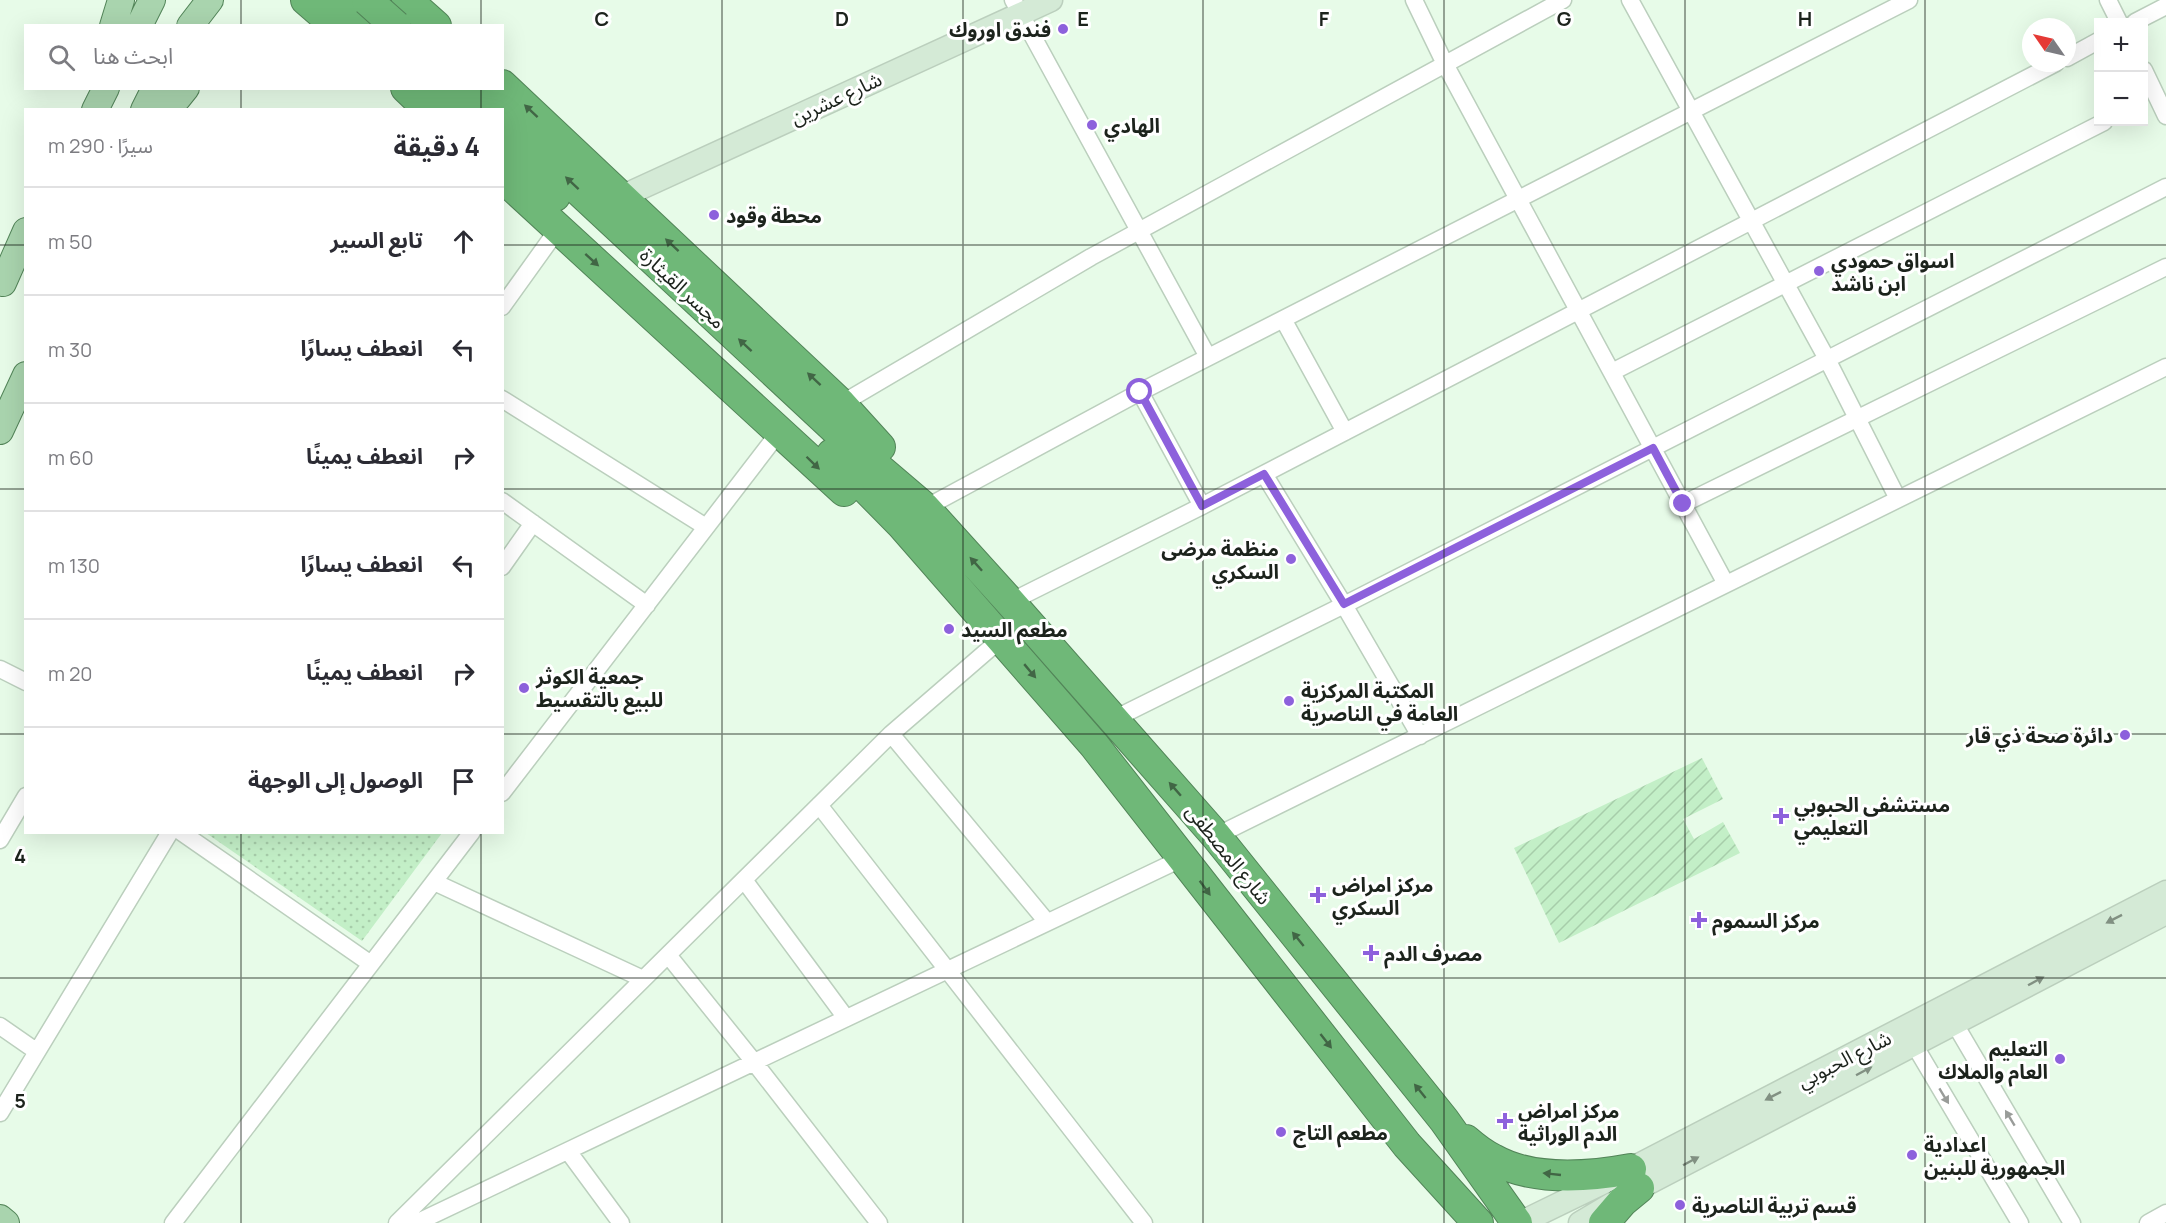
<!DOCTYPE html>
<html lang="ar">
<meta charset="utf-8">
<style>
:root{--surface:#fff;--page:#f2f2f3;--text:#2b2b33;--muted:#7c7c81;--line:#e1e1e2}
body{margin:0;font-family:Manrope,"Noto Sans Arabic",sans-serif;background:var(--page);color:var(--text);direction:rtl}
.controls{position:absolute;right:18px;top:18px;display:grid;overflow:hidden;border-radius:0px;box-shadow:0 6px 24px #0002}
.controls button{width:54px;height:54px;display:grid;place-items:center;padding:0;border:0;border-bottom:2px solid var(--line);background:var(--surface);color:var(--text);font:30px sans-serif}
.compass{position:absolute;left:2022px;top:18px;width:54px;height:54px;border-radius:50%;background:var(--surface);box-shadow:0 6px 24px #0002;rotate:304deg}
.stop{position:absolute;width:18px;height:18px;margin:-14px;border:4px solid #8d61dc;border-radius:50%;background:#fff}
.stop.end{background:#8d61dc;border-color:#fff;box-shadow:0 2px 6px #0008}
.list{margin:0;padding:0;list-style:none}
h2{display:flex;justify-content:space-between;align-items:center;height:78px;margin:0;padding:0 24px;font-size:26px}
h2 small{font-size:20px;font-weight:400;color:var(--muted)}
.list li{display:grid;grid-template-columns:39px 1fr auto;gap:18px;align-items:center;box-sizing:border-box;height:108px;padding:0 24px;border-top:2px solid var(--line)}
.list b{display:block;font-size:22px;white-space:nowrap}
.list em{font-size:20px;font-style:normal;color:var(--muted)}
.icon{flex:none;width:33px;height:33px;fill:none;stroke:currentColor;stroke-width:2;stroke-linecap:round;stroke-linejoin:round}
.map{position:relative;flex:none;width:2166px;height:1223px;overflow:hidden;direction:ltr}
.search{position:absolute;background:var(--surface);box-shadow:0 6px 24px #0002;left:24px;top:24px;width:480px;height:66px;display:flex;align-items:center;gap:15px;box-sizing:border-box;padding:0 21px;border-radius:0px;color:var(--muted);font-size:22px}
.panel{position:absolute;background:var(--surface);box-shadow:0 6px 24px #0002;left:24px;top:108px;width:480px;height:726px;border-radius:0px;direction:rtl}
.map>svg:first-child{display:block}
.park{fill:url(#park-dots)}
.garden{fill:url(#garden-furrows)}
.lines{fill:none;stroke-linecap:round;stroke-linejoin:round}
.street-casing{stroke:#bbcfbd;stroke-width:19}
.secondary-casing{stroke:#bbcfbd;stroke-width:25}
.primary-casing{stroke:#528458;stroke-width:28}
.highway-casing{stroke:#528458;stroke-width:32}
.street{stroke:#fff;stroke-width:16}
.secondary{stroke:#d4ead6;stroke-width:22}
.primary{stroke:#a9d4ae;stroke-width:26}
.highway{stroke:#6fb878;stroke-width:30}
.highway-bridge-casing{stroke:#528458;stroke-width:32;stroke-linecap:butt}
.highway-bridge{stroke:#6fb878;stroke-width:30}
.oneway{fill:#416645}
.oneway2{fill:#819082}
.oneway3{fill:#999c99}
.route{stroke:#8d61dc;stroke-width:8}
.grid{fill:none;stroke:#1c231c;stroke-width:1.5;stroke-opacity:0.55}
.poi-dot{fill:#8d61dc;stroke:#fff;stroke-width:2}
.labels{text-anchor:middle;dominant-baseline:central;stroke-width:6;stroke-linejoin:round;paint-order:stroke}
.poi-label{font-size:20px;font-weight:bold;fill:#1c231c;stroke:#fff;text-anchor:start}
.street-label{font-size:20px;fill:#1c231c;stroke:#fff}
.grid-label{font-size:20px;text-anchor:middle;font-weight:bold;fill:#1c231c;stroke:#fff;stroke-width:6;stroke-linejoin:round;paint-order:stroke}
</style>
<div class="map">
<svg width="2166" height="1223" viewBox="0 0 2166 1223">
<defs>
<pattern id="park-dots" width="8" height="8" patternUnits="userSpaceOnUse" patternTransform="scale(1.5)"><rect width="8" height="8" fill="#c3efc7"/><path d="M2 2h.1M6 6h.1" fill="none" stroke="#a7cdaa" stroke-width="1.8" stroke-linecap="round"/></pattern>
<pattern id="garden-furrows" width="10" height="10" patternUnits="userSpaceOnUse" patternTransform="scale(1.5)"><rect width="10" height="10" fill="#c3efc7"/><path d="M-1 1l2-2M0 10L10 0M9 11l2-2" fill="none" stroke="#a7cdaa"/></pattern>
</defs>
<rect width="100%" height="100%" fill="#e7fbe8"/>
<path class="park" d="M206,833h236l-80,108z"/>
<path class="garden" d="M1702,758l21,41 -40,20 11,20 29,-17 17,31 -181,90 -45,-95z"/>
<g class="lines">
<defs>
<path id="street" d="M1013,0l195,357
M1414,0l31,64 281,520
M1630,0l197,359 71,140
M2108,0l11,22
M2135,22l31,-16
M2067,58l31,-17
M2144,70l22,46
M502,307l56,-78
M1283,319l62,113
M1612,372l492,-250
M1140,392l62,114
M502,399l204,128
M841,404l250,-147 472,-257
M1264,474l80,131 76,131
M502,501l145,104
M1683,504l483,-237
M925,508l215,-116 769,-392
M502,567l31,-44
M1010,602l192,-96 854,-443
M0,669l26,13
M1114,719l230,-114 822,-418
M891,734l156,188
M502,793l278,-362
M819,805l325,418
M181,832l190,132
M1216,836l950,-469
M0,840l26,-44
M744,880l102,138
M434,882l209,97
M668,955l86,107 125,161
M1949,1014l123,209
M0,1026l36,25
M1909,1036l111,187
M0,1113l170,-281
M568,1151l53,72
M173,1223l299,-391
M397,1223l494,-489 111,-96
M416,1223l767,-365
M2148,1223l18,-10"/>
<path id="secondary" d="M621,197l430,-197
M1520,1223l111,-54 535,-277
M1580,1223l59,-35 527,-275"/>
<path id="primary" d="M113,26l8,-26
M139,26l13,-26
M190,26l20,-26
M95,110l11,-22
M144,110l11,-22
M162,110l16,-12 8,-10
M3,283l23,-52
M0,431l26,-56
M0,1218l6,5"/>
<path id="highway" d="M306,0l30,26
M335,0l29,26
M407,0l29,26
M502,85l339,319 39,43
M406,88l23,22
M436,88l24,22
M468,88l24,22
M502,119l362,337 61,52 85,94 206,234 228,284 73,103
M502,148l53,48
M502,177l342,314
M832,454l69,70 193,221 313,400 71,78
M1466,1140c8,7 17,14 27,19 39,22 95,18 138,10
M1604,1223l18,-21 17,-14"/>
</defs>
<use href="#street" class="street-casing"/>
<use href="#secondary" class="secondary-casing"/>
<use href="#primary" class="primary-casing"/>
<use href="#highway" class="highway-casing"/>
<use href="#street" class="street"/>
<use href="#secondary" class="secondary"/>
<use href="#primary" class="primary"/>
<use href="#highway" class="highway"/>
<defs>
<path id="highway-bridge" d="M367,0l29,26"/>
</defs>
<use href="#highway-bridge" class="highway-bridge-casing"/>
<use href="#highway-bridge" class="highway-bridge"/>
</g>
<defs><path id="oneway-solid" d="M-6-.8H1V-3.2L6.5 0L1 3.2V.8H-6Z" transform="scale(1.5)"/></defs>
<g class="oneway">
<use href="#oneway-solid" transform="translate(531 111) rotate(-137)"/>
<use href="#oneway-solid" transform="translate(572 183) rotate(-137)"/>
<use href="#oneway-solid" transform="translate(672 245) rotate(-137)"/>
<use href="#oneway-solid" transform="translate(592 260) rotate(42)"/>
<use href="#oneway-solid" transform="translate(745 345) rotate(-137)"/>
<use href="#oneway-solid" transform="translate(814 379) rotate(-137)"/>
<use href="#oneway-solid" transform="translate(813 463) rotate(44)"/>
<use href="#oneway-solid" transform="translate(976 564) rotate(-132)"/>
<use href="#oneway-solid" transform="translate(1030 671) rotate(50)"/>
<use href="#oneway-solid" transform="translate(1175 789) rotate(-131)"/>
<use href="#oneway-solid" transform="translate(1205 888) rotate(54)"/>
<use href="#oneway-solid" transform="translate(1298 939) rotate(-129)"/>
<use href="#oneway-solid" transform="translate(1326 1041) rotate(52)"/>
<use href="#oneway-solid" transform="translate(1420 1091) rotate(-129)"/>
<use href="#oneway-solid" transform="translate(1552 1174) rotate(-174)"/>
</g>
<g class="oneway2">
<use href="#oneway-solid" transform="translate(2114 919) rotate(153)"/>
<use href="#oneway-solid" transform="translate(2036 981) rotate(-28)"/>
<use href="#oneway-solid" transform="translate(1864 1071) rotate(-28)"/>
<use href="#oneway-solid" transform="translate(1773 1096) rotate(153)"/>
<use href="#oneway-solid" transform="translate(1691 1161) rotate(-28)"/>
</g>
<g class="oneway3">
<use href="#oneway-solid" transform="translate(1944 1096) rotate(59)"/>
<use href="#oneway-solid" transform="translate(2010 1118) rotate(-121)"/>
</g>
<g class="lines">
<path class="route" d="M1140,392l62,114 62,-32 80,130 309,-156 30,56"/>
</g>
<path class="grid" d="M241,0v26M481,0v26M722,0v1223M963,0v1223M1203,0v1223M1444,0v1223M1685,0v1223M1925,0v1223M241,88v22M481,88v22M0,245h26M502,245h1664M0,489h26M502,489h1664M0,734h26M502,734h1664M241,832v391M481,832v391M0,978h2166"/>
<g class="poi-dot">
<circle cx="1063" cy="29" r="6"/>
<circle cx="1092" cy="125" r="6"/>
<circle cx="714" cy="215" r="6"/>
<circle cx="1819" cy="271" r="6"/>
<circle cx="1291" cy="559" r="6"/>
<circle cx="949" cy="629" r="6"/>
<circle cx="524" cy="688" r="6"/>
<circle cx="1289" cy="701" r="6"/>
<circle cx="2125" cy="735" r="6"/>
<path d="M1778 807h6v6h6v6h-6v6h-6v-6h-6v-6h6z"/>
<path d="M1315 886h6v6h6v6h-6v6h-6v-6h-6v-6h6z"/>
<path d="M1696 911h6v6h6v6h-6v6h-6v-6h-6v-6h6z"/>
<path d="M1368 944h6v6h6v6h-6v6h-6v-6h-6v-6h6z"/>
<circle cx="2060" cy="1059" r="6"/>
<path d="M1502 1112h6v6h6v6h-6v6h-6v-6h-6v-6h6z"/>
<circle cx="1281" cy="1132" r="6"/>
<circle cx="1912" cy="1155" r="6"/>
<circle cx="1680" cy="1205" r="6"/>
</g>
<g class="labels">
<g class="poi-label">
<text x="1051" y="29" text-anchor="end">فندق اوروك</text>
<text x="1104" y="125">الهادي</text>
<text x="726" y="215">محطة وقود</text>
<text x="1831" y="260">اسواق حمودي<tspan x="1831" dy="23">ابن ناشد</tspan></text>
<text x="1279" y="548" text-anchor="end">منظمة مرضى<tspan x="1279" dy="23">السكري</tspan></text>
<text x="961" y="629">مطعم السيد</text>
<text x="536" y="676">جمعية الكوثر<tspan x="536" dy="23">للبيع بالتقسيط</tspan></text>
<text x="1301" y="690">المكتبة المركزية<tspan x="1301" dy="23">العامة في الناصرية</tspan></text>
<text x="2113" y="735" text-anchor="end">دائرة صحة ذي قار</text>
<text x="1794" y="804">مستشفى الحبوبي<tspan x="1794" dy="23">التعليمي</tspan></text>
<text x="1332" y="884">مركز امراض<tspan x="1332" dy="23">السكري</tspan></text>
<text x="1712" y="920">مركز السموم</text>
<text x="1384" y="953">مصرف الدم</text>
<text x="2048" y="1048" text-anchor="end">التعليم<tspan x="2048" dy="23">العام والملاك</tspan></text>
<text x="1518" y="1110">مركز امراض<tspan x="1518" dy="23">الدم الوراثية</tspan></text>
<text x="1293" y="1132">مطعم التاج</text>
<text x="1924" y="1144">اعدادية<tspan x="1924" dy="23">الجمهورية للبنين</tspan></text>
<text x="1692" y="1205">قسم تربية الناصرية</text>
</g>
<g class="street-label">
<text transform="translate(836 98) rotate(-25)">شارع عشرين</text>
<text transform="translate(683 288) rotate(43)">مجسر القيثارة</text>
<text transform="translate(1229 854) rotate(51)">شارع المصطفى</text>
<text transform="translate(1844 1059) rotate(-27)">شارع الحبوبي</text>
</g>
</g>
<g class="grid-label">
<text x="602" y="26">C</text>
<text x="842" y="26">D</text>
<text x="1083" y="26">E</text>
<text x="1324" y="26">F</text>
<text x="1564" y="26">G</text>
<text x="1805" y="26">H</text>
<text x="20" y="863">4</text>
<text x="20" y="1108">5</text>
</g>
</svg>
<div class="controls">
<button>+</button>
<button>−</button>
</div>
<svg class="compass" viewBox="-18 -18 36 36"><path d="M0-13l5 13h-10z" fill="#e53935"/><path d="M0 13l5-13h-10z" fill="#7c7c81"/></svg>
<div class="stop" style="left:1140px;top:392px"></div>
<div class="stop end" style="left:1683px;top:504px"></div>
<div class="search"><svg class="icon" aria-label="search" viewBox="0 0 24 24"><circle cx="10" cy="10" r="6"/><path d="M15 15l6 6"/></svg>ابحث هنا</div>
<section class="panel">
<h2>4 دقيقة<small>سيرًا · 290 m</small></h2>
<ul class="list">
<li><svg class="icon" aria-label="ahead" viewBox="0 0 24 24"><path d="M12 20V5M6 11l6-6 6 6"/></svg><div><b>تابع السير</b></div><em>50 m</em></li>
<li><svg class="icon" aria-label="left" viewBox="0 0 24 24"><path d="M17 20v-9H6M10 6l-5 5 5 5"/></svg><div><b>انعطف يسارًا</b></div><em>30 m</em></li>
<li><svg class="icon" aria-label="right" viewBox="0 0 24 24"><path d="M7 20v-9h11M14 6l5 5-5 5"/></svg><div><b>انعطف يمينًا</b></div><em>60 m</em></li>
<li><svg class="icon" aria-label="left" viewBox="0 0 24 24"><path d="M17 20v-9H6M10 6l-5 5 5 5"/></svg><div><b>انعطف يسارًا</b></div><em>130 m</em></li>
<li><svg class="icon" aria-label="right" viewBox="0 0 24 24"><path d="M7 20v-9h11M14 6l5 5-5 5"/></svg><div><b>انعطف يمينًا</b></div><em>20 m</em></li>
<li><svg class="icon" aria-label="arrive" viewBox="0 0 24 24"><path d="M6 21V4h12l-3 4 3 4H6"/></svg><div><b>الوصول إلى الوجهة</b></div></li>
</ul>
</section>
</div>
